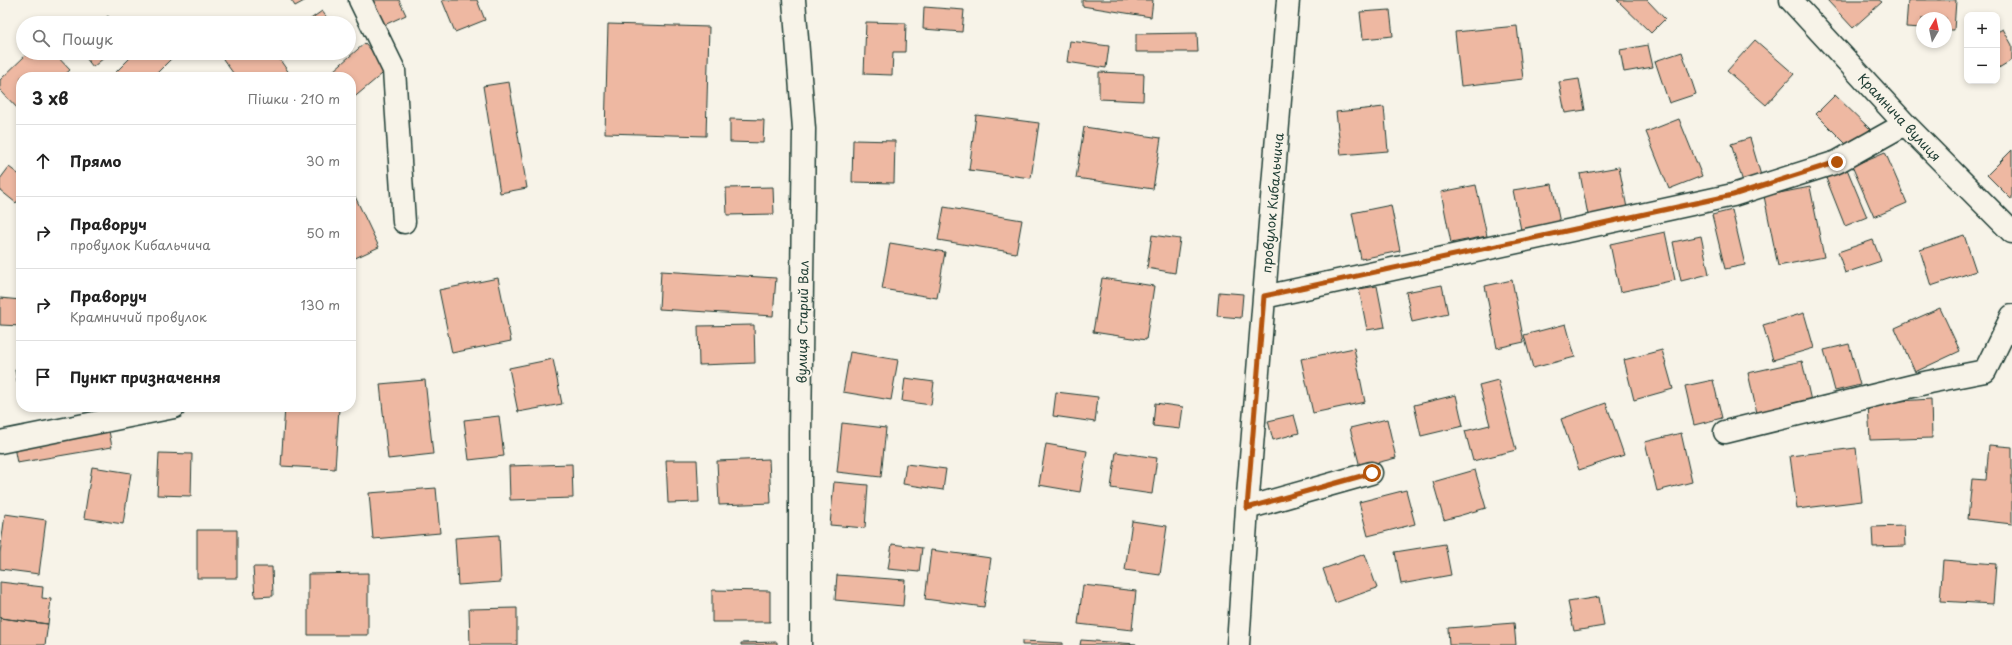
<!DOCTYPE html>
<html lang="uk">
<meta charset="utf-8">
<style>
:root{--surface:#fff;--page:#f6f6f6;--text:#222;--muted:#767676;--line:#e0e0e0}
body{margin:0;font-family:"Playpen Sans",sans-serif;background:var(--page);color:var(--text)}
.controls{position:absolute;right:12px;top:12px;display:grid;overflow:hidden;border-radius:8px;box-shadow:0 2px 6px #0003}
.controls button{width:36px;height:36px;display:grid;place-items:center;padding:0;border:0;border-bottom:1px solid var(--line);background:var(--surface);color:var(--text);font:20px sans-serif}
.compass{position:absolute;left:1916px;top:12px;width:36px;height:36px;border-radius:50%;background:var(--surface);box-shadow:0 2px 6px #0003;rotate:9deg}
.stop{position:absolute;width:12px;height:12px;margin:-9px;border:3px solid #b45309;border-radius:50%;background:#fff}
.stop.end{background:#b45309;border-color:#fff;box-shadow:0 1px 4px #0008}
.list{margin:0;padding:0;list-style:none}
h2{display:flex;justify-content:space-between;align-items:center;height:52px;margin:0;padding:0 16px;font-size:17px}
h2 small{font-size:13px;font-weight:400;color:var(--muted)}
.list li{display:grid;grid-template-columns:26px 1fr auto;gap:12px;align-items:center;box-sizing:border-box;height:72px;padding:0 16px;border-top:1px solid var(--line)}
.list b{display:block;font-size:15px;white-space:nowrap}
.list p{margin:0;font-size:13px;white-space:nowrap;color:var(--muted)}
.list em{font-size:13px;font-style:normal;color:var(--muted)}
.icon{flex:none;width:22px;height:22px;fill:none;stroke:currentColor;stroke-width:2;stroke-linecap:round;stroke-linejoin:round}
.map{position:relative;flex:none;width:2012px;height:645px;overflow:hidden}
.search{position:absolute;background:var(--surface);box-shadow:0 2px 6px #0003;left:16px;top:16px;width:340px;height:44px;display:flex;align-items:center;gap:10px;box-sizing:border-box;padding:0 14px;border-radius:22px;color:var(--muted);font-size:15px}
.panel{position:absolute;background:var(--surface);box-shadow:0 2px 6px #0003;left:16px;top:72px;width:340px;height:340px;border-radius:16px}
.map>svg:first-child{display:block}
.building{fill:#eeb8a2;stroke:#1f3d34}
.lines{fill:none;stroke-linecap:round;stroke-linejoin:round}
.minor-casing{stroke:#1f3d34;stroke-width:25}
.minor{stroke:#f7f3e8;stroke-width:22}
.route{stroke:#b45309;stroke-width:5}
.labels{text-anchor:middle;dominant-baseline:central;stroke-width:4;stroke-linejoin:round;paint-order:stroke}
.street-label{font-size:13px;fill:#1f3d34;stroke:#f7f3e8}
</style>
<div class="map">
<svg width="2012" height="645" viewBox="0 0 2012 645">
<rect width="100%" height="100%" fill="#f7f3e8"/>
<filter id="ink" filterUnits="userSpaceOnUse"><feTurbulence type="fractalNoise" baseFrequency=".025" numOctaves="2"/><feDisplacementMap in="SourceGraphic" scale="8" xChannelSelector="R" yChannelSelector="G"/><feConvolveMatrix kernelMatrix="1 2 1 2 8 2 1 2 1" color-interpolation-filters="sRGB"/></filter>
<g filter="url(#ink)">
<path class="building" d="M291,0h15l-11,6z
M369,0h30l7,15 -24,11z
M442,0h35l8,20 -30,12z
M1082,0h71l-2,17 -69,-11z
M1617,0h30l18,19 -14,14z
M1827,0h52l3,2 -29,26z
M1908,0h48l-2,30h-8v-12h-24v10l-16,-1z
M924,7l40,3 -2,22 -39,-3z
M1390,10l3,26 -30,3 -3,-27z
M322,11l9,12h-26z
M108,16l6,7h-15z
M866,22l40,1 -1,29h-12l-1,23 -28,-1z
M608,24l101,3 -3,109 -101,-3z
M1517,26l6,53 -62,7 -6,-54z
M2003,29l9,16v15l-15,9v-37z
M1197,33l1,19h-62v-18z
M1755,40l39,34 -28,31 -39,-34z
M1070,41l39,5 -3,22 -39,-6z
M365,43l23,26 -37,31v-23h-25z
M1648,45l5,22 -29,5 -4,-22z
M1682,52l14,42 -27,9 -14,-42z
M28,53h26l16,17 -8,7h-41v35l-21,-22v-10z
M82,53h28l-17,14z
M135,53h30l6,6 -18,18h-42z
M232,53h43l17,24h-56l-13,-18z
M1099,72l45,2 -1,27 -44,-2z
M1579,79l6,31 -20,3 -6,-31z
M509,82l18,106 -27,5 -17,-107z
M1835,95l35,34 -20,19 -34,-34z
M1384,107l4,44 -47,4 -5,-43z
M976,115l63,8 -8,55 -62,-8z
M730,119l34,1 -1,23 -33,-1z
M1679,119l23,57 -33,13 -23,-57z
M1084,127l77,11 -8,51 -77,-11z
M1750,138l12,41 -18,6 -13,-41z
M853,140l42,1 -1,42 -42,-1z
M2012,150v50l-25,-25z
M1885,152l22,51 -33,14 -22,-51z
M9,167l12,9v20l-5,7 -16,-13v-11z
M1619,167l8,41 -39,7 -8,-41z
M1847,169l20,48 -22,9 -19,-48z
M1552,184l8,39 -39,7 -8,-40z
M1476,185l11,51 -36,7 -10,-51z
M773,187l1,27 -47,1 -1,-27z
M1810,187l14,70 -46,9 -14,-70z
M351,188l28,59 -28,13z
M1391,205l9,46 -39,8 -9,-46z
M944,207l78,13 -6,33 -78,-13z
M1732,210l13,55 -20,4 -13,-54z
M1665,232l10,48 -55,12 -10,-48z
M1152,235l28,4 -5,34 -28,-5z
M1964,235l12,36 -45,15 -11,-36z
M1701,236l8,38 -28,7 -8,-39z
M1873,240l8,21 -36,12 -7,-21z
M890,243l55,9 -8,46 -55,-9z
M661,271l115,7 -3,38 -114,-7z
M498,278l13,63 -59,12 -13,-63z
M1102,278l52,8 -8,54 -53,-8z
M1512,280l12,62 -27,6 -12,-62z
M1442,285l6,29 -36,8 -6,-30z
M1377,286l8,41 -18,3 -8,-41z
M1219,292l24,2 -2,24 -24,-2z
M0,298l21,2v26l-21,-1z
M1940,308l20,43 -45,21 -20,-44z
M1804,313l10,35 -41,12 -10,-35z
M1566,324l9,33 -42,11 -9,-33z
M754,325l1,38 -56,2 -1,-39z
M1849,344l11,41 -25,6 -11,-41z
M1354,348l11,54 -52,11 -12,-54z
M1662,350l11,39 -39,11 -10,-40z
M850,352l48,8 -7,40 -48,-8z
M553,359l9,45 -44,8 -9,-44z
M1802,361l9,40 -54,12 -9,-40z
M21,369v33l-6,-32z
M905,378l29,4 -3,23 -29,-4z
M425,380l8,74 -45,5 -8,-75z
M1498,380l18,70 -43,11 -8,-30 25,-6 -11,-40z
M1713,380l9,38 -28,7 -9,-39z
M1056,392l42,5 -3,25 -42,-6z
M1456,395l7,31 -42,10 -7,-31z
M1931,399l1,39 -62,2 -2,-37z
M1155,403l28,4 -3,22 -27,-3z
M1606,403l18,52 -45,15 -18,-51z
M285,407l54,1 -4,61 -54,-3z
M1294,415l5,18 -26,7 -5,-19z
M499,416l5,40 -35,4 -5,-40z
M1387,419l9,39 -36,9 -10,-39z
M842,423l44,5 -5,49 -44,-5z
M109,431l3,16 -95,16 -3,-16z
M1681,433l11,49 -35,9 -12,-49z
M1046,444l41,7 -7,41 -41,-7z
M1989,445l23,2v77l-44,-5 4,-40 14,1z
M1856,448l6,53 -65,8 -7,-53z
M1116,452l41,6 -5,36 -41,-6z
M159,453l33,1 -1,42 -34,-1z
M769,459l2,44 -52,2 -2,-44z
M666,460h31l2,42 -31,1z
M572,464l1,34 -63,2 -1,-34z
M906,464l40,5 -3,21 -40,-6z
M92,467l39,6 -8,51 -39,-6z
M1475,470l11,38 -42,12 -11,-38z
M834,482l34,3 -3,43 -35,-3z
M436,488l4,45 -67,6 -4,-46z
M1406,490l9,34 -47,12 -9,-34z
M5,514l41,6 -7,54 -39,-5v-16z
M1132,521l35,5 -7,49 -35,-5z
M1904,526l1,20 -32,1 -1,-20z
M197,530h40v48h-40z
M499,535l2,47 -43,3 -3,-47z
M892,544l30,4 -3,24 -31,-3z
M1445,544l6,31 -50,9 -6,-32z
M931,550l60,8 -7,49 -59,-8z
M1365,554l12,34 -42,15 -12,-34z
M1943,560l53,4 -3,40 -53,-3z
M253,567h19l1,29 -18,1z
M368,573v62h-60v-61z
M837,575l68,5 -2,26 -68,-6z
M0,582l43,5 -1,11 9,1 -3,25 -48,-6z
M1083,585l53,6 -4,39 -54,-6z
M712,590l58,1v31h-58z
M1599,597l5,29 -30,5 -6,-29z
M517,608v37h-47l-1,-36z
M0,618l48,6 -3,21h-45z
M1514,623l2,22h-67l-1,-17z
M1081,640l55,4v1h-56z
M1022,641l41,2v2h-41z
M777,642v3h-36v-2z"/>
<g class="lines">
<defs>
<path id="minor" d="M360,0l34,70 10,152
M794,0l10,129 -4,304v212
M1791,0l114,124 107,108
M1264,297l469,-102 104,-33 68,-38
M1725,432l204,-50 56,-11 27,-55
M0,442l174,-35
M1247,508l124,-35
M1238,645l9,-137 41,-508"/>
</defs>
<use href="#minor" class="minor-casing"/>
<use href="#minor" class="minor"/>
</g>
</g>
<g class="lines" filter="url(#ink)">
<path class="route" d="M1372,473l-125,35 17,-212 469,-101 104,-33"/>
</g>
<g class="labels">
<g class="street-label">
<text transform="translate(1900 117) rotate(47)">Крамнича вулиця</text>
<text transform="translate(1272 203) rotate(-85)">провулок Кибальчича</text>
<text transform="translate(802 322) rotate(-89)">вулиця Старий Вал</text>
</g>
</g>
</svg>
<div class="controls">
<button>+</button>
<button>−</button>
</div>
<svg class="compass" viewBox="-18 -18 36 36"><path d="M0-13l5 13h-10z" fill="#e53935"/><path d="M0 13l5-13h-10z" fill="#767676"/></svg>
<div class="stop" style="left:1372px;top:473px"></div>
<div class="stop end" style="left:1837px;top:162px"></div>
<div class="search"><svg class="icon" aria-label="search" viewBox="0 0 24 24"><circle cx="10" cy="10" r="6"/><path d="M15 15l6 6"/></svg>Пошук</div>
<section class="panel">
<h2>3 хв<small>Пішки · 210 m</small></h2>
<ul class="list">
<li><svg class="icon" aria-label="ahead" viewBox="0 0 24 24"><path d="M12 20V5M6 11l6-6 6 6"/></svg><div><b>Прямо</b></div><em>30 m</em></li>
<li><svg class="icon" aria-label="right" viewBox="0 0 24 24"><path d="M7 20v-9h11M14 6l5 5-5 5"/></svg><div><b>Праворуч</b><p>провулок Кибальчича</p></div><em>50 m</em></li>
<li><svg class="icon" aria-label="right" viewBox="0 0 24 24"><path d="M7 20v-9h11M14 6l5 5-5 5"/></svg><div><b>Праворуч</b><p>Крамничий провулок</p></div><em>130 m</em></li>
<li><svg class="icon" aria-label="arrive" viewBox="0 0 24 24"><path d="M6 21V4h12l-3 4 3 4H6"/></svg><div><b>Пункт призначення</b></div></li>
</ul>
</section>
</div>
